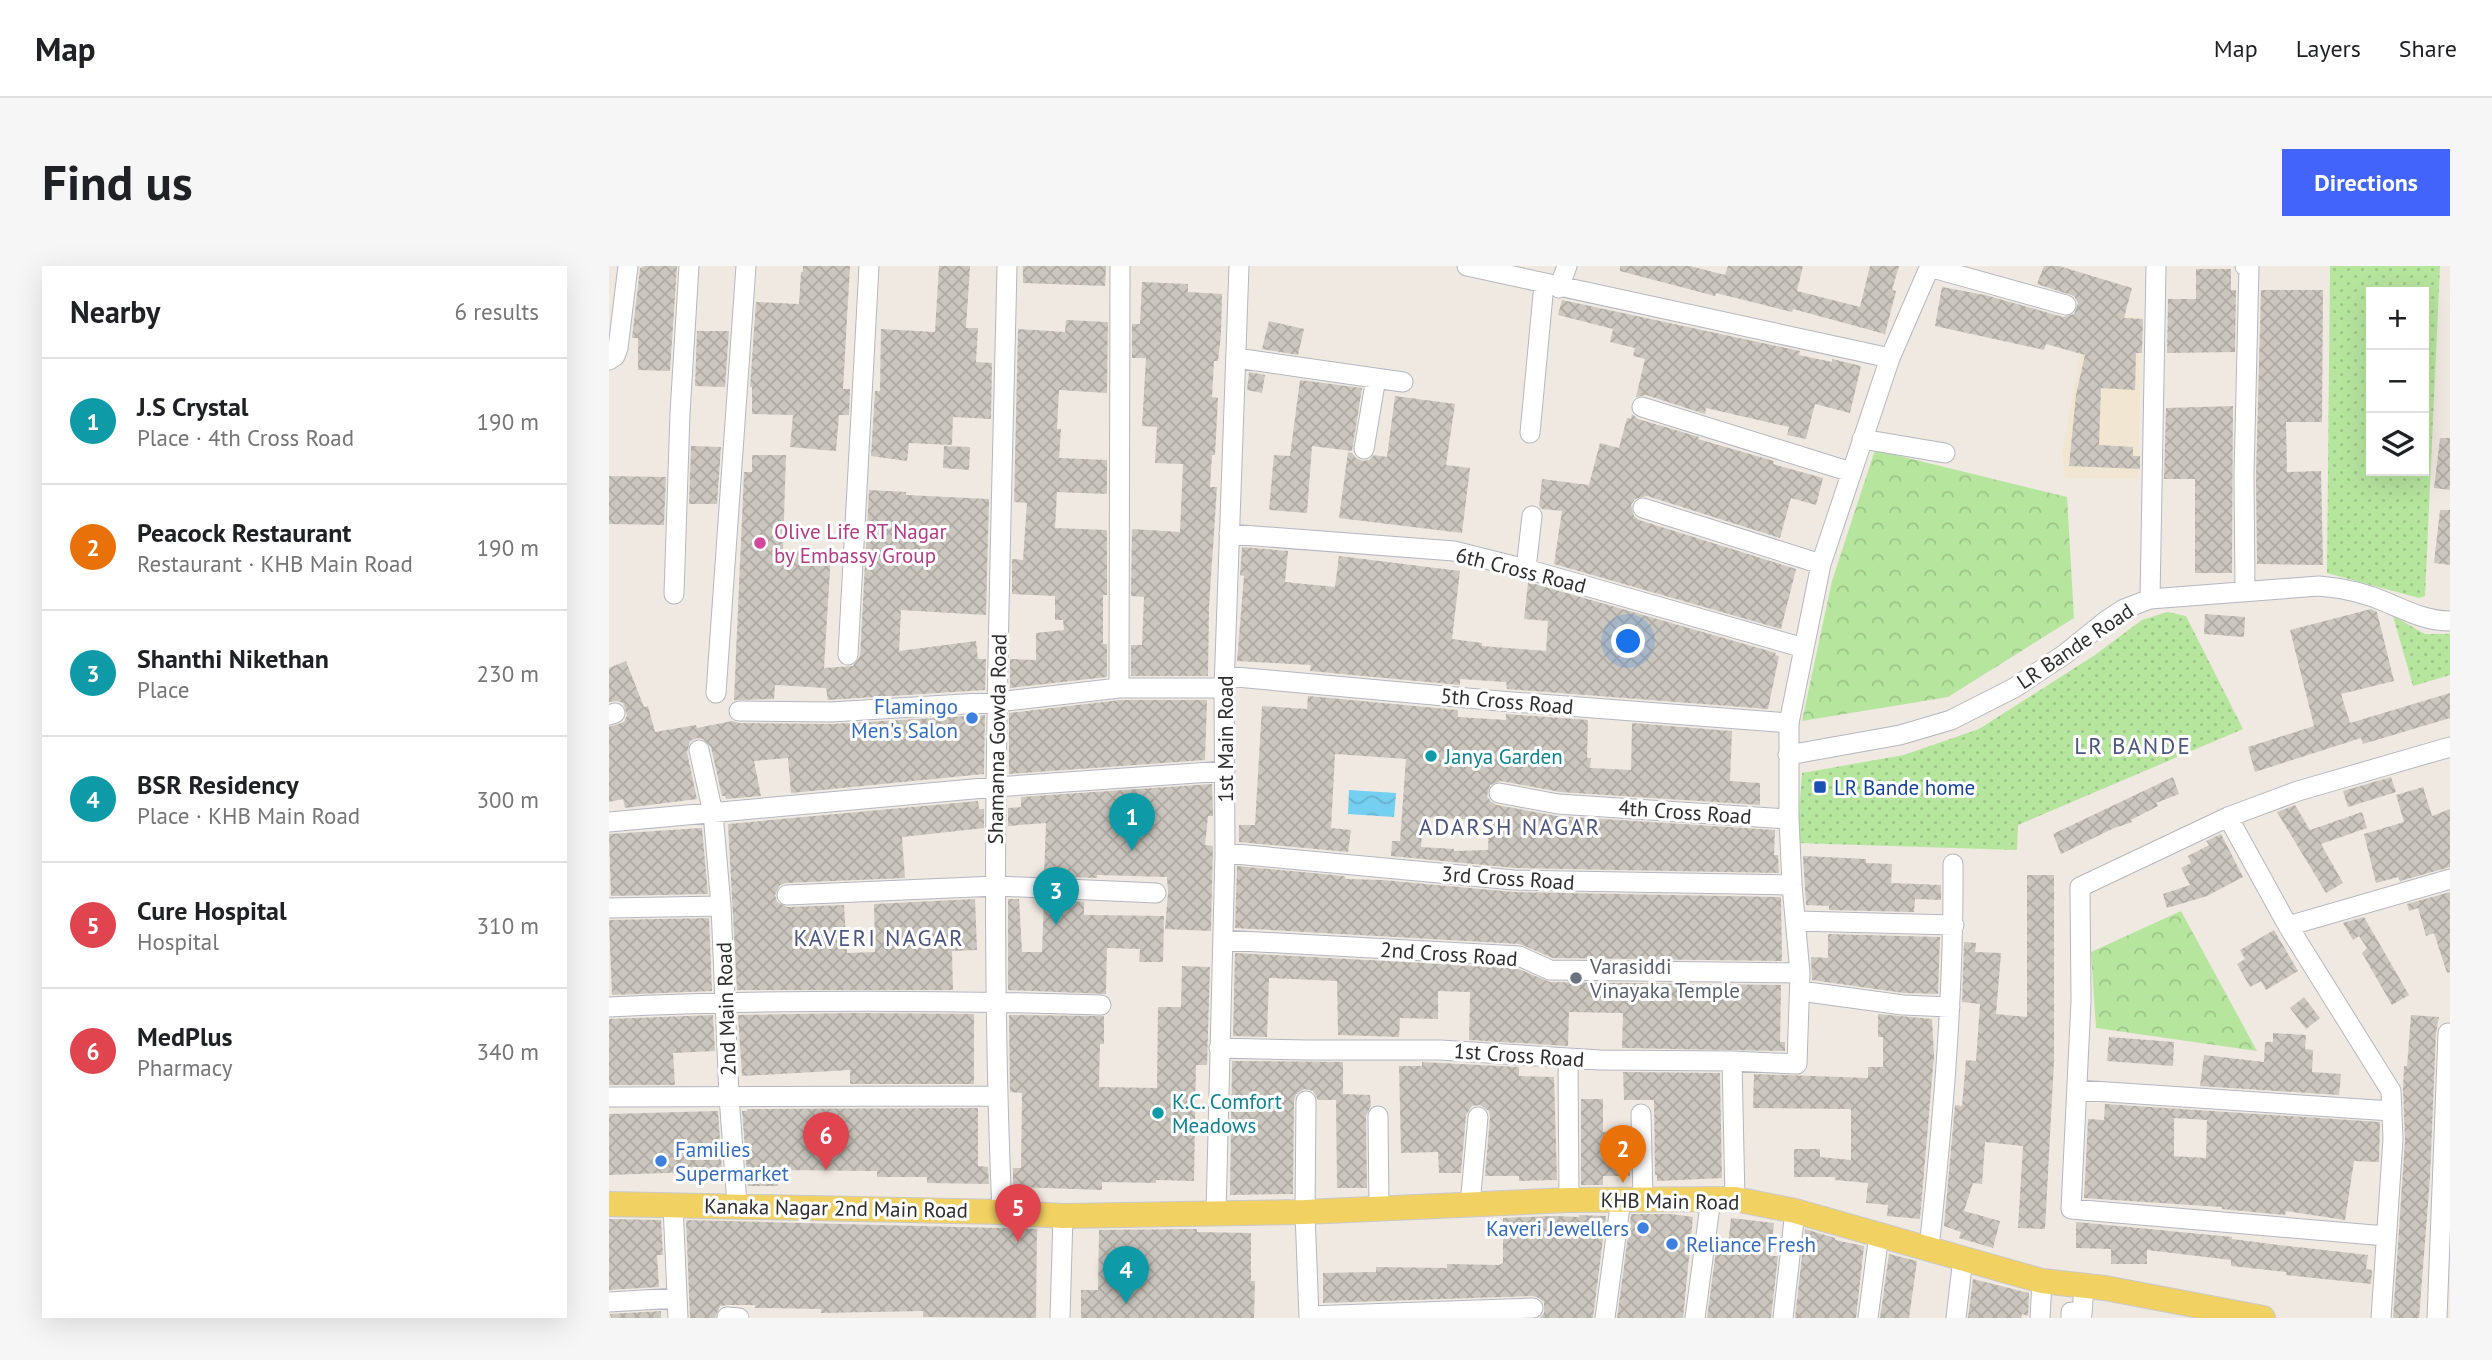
<!DOCTYPE html>
<meta charset="utf-8">
<style>
:root{--surface:#fff;--page:#f6f6f6;--text:#202124;--muted:#757577;--line:#e0e0e0;--accent:#4264fb}
body{margin:0;font-family:"PT Sans",sans-serif;background:var(--page);color:var(--text)}
.controls{position:absolute;right:21px;top:21px;display:grid;overflow:hidden;border-radius:0px;box-shadow:0 7px 28px #0002}
.controls button{width:63px;height:63px;display:grid;place-items:center;padding:0;border:0;border-bottom:2px solid var(--line);background:var(--surface);color:var(--text);font:35px sans-serif}
.you{position:absolute;left:1020px;top:376px;width:24px;height:24px;margin:-18px;border:5px solid #fff;border-radius:50%;background:#1a73e8;box-shadow:0 0 0 10px #1a73e833}
.badge{display:grid;place-items:center;width:46px;height:46px;border-radius:50%;background:var(--accent);color:#fff;font-size:23px;font-weight:700}
.pin{position:absolute;translate:-50% -58px;filter:drop-shadow(0 2px 4px #0008)}
.pin::after{content:'';position:absolute;top:37px;width:24px;height:21px;background:inherit;clip-path:polygon(0 0,100% 0,50% 100%)}
.list{margin:0;padding:0;list-style:none}
h2{display:flex;justify-content:space-between;align-items:center;height:91px;margin:0;padding:0 28px;font-size:30px}
h2 small{font-size:23px;font-weight:400;color:var(--muted)}
.list li{display:grid;grid-template-columns:46px 1fr auto;gap:21px;align-items:center;box-sizing:border-box;height:126px;padding:0 28px;border-top:2px solid var(--line)}
.list b{display:block;font-size:26px;white-space:nowrap}
.list p{margin:0;font-size:23px;white-space:nowrap;color:var(--muted)}
.list em{font-size:23px;font-style:normal;color:var(--muted)}
.icon{flex:none;width:38px;height:38px;fill:none;stroke:currentColor;stroke-width:2;stroke-linecap:round;stroke-linejoin:round}
.map{position:relative;flex:none;width:1841px;height:1052px;overflow:hidden;border-radius:0px}
header{display:flex;align-items:center;gap:42px;box-sizing:border-box;height:98px;padding:0 35px;background:var(--surface);border-bottom:2px solid var(--line)}
header strong{font-size:33px}
nav{display:flex;gap:38px;margin-inline-start:auto;font-size:24px}
.intro{display:flex;align-items:center;justify-content:space-between;box-sizing:border-box;height:168px;padding:0 42px}
h1{margin:0;font-size:49px}
.button{padding:18px 32px;border-radius:0px;background:var(--accent);color:#fff;font-size:24px;font-weight:700}
main{display:flex;gap:42px;padding:0 42px}
aside{flex:1;background:var(--surface);border-radius:0px;box-shadow:0 7px 28px #0002}
.map>svg:first-child{display:block}
.education{fill:#f0e6d1}
.grass{fill:url(#grass-dots);fill-rule:evenodd}
.park{fill:url(#park-crowns)}
.water{fill:url(#water-waves)}
.building{fill:url(#building-cross-hatch);fill-rule:evenodd}
.lines{fill:none;stroke-linecap:round;stroke-linejoin:round}
.minor-casing{stroke:#b4b7c1;stroke-width:21}
.major-casing{stroke:#c9c9c9;stroke-width:26}
.minor{stroke:#fff;stroke-width:19}
.major{stroke:#f2d163;stroke-width:24}
.hotel-dot{fill:#d1479c;stroke:#fff;stroke-width:2.5}
.shop-dot{fill:#3f7fe0;stroke:#fff;stroke-width:2.5}
.culture-dot{fill:#0f9aa8;stroke:#fff;stroke-width:2.5}
.transit-dot{fill:#1a4fb4;stroke:#fff;stroke-width:2.5}
.worship-dot{fill:#6b7280;stroke:#fff;stroke-width:2.5}
.labels{text-anchor:middle;dominant-baseline:central;stroke-width:6;stroke-linejoin:round;paint-order:stroke}
.hotel-label{font-size:21px;fill:#b23c85;stroke:#fff;text-anchor:start}
.street-label{font-size:21px;fill:#2e2e2e;stroke:#fff}
.shop-label{font-size:21px;fill:#366cbe;stroke:#fff;text-anchor:end}
.culture-label{font-size:21px;fill:#0d838f;stroke:#fff;text-anchor:start}
.transit-label{font-size:21px;fill:#164399;stroke:#fff;text-anchor:start}
.worship-label{font-size:21px;fill:#5b616d;stroke:#fff;text-anchor:start}
.neighbourhood-label{font-size:23px;letter-spacing:2px;fill:#4d5680;stroke:#fff}
</style>
<header>
<strong>Map</strong>
<nav><a>Map</a><a>Layers</a><a>Share</a></nav>
</header>
<div class="intro"><h1>Find us</h1><a class="button">Directions</a></div>
<main>
<aside>
<h2>Nearby<small>6 results</small></h2>
<ul class="list">
<li><span class="badge" style="background:#0f9aa8">1</span><div><b>J.S Crystal</b><p>Place · 4th Cross Road</p></div><em>190 m</em></li>
<li><span class="badge" style="background:#e8710a">2</span><div><b>Peacock Restaurant</b><p>Restaurant · KHB Main Road</p></div><em>190 m</em></li>
<li><span class="badge" style="background:#0f9aa8">3</span><div><b>Shanthi Nikethan</b><p>Place</p></div><em>230 m</em></li>
<li><span class="badge" style="background:#0f9aa8">4</span><div><b>BSR Residency</b><p>Place · KHB Main Road</p></div><em>300 m</em></li>
<li><span class="badge" style="background:#e0444e">5</span><div><b>Cure Hospital</b><p>Hospital</p></div><em>310 m</em></li>
<li><span class="badge" style="background:#e0444e">6</span><div><b>MedPlus</b><p>Pharmacy</p></div><em>340 m</em></li>
</ul>
</aside>
<div class="map">
<svg width="1841" height="1052" viewBox="0 0 1841 1052">
<defs>
<pattern id="grass-dots" width="8" height="8" patternUnits="userSpaceOnUse" patternTransform="scale(1.75)"><rect width="8" height="8" fill="#b6e59e"/><path d="M2 2h.1M6 6h.1" fill="none" stroke="#9dc588" stroke-width="1.8" stroke-linecap="round"/></pattern>
<pattern id="park-crowns" width="20" height="18" patternUnits="userSpaceOnUse" patternTransform="scale(1.75)"><rect width="20" height="18" fill="#b6e59e"/><path d="M2 6a3 3 0 1 1 6 0M12 15a3 3 0 1 1 6 0" fill="none" stroke="#9dc588"/></pattern>
<pattern id="water-waves" width="16" height="10" patternUnits="userSpaceOnUse" patternTransform="scale(1.75)"><rect width="16" height="10" fill="#75cff0"/><path d="M0 5q4-4 8 0t8 0" fill="none" stroke="#66b2ce"/></pattern>
<pattern id="building-cross-hatch" width="8" height="8" patternUnits="userSpaceOnUse" patternTransform="scale(1.75)"><rect width="8" height="8" fill="#cbc7bf"/><path d="M0 0l8 8M0 8l8-8" fill="none" stroke="#afaba4"/></pattern>
</defs>
<rect width="100%" height="100%" fill="#efe9e1"/>
<path class="education" d="M1483,45l49,7 -3,161 -73,-1 -3,-24 17,-94z"/>
<path class="grass" d="M1721,0h110l-15,330 -6,2 -92,-25zM1815,26v179h-53v-179z
M1558,346l19,4 57,113 -225,96 -1,25 -220,-7 5,-70 102,-18 75,-26 116,-74 47,-35z
M1784,350l32,18h25v41l-37,11z"/>
<path class="park" d="M1266,184l192,47 7,121 -126,79 -146,24 30,-140z
M1572,645l76,140 -161,-23 -5,-76z"/>
<path class="water" d="M740,524l47,3 -2,24 -46,-3z"/>
<path class="building" d="M36,0h32l-7,105 -32,-1v-32h-6l8,-70z
M194,0h47l-7,123h7l-1,26h-10l-3,36 -46,-4 3,-32 -41,-1v-27h-2l6,-85 43,2 2,-32h2z
M330,0h31l-4,62h12l-2,34 16,1 -1,56 -38,-2 -1,28 -43,-2 -2,18 -36,-5 4,-65h5l1,-62 54,3z
M414,0h83l-1,20 -82,-3z
M1011,0h70l35,9 3,-9h75l-6,25 63,16 10,-41h29l-7,24 4,1 -11,43 -92,-25 -1,3 -76,-19 -1,3 -95,-25z
M1435,0h15l73,22 -8,30 19,1 -1,34h-6l-1,37 -34,-2 -2,57 34,2v9h7v13l-71,-3 7,-71 9,-40 -39,-11 -2,6 -109,-24 7,-39 43,8 78,22 11,-3 4,-11 -4,-7 -37,-12z
M1587,3h35v21h5l-1,62 -68,1 1,-54h28z
M533,16l46,2v8l34,2 -1,40 -3,27h-4l-2,36 6,1 -3,57h-3l-2,32h7l-8,120 -1,69h-77v-31h11l2,-48 -13,-1 1,-67 48,3 3,-68 -28,-1 2,-36 -15,-1 4,-68h-14v-34h8z
M1652,24h62l-1,132h-36l1,50 34,-1 2,94 -66,-1 -1,-89z
M953,34l238,51 -1,4 33,7v-3l29,7 -11,47 -35,-9 -9,35 -19,-4 2,-8 -83,-19 -1,6 -59,-19 -10,2 9,-38 -12,-3 2,-8 -25,-6 3,-13 -55,-14z
M457,54l42,2 -1,71 -48,-3 -2,39h4l-2,29 48,2v34l-50,-2 -2,36 52,2v65h-4v49h4v33l-97,11v-29l26,1v-27l28,-3 -1,-10h-8v-24l-43,-2v-35l11,1 4,-57 -13,-1 4,-173 47,3z
M660,55l35,8 -6,26 -36,-6z
M88,65h32l-4,56 -30,-1z
M640,106l16,3 -3,18 -15,-3z
M691,114l62,8 -10,63 -40,-5 -5,67 -38,-3 5,-55 16,1z
M786,130l60,8 -9,61 24,3 -8,65 -123,-15 9,-66 4,1 4,5 7,3 6,-1 5,-5 13,2z
M1624,140l-1,167h-37v-94h-31l2,-71z
M1023,148l6,5 61,18 -1,2 76,22 -1,3 50,14 -7,27 -25,-7 -11,40 -133,-42 -12,3 -4,6 3,11 5,4 157,49 -15,60 -227,-65 8,-53 -20,-2 -3,-3 3,-27 47,6 11,-42 19,5 8,-30 4,1z
M1831,172h10v52l-16,-2z
M82,180l30,1 -4,57h-28z
M335,180l26,1 -1,23 -26,-2z
M143,189h34l-3,95 48,3 -7,115 29,-2 7,-10 9,-166 37,2v3l83,4 -3,116 -85,-5 -2,41 77,-10 2,18h8l-1,31 -157,10 -2,-12 -51,-3 -1,14 -40,1 10,-228h8z
M0,210l57,1 -2,48 -55,-1z
M1831,244h10v55l-16,-2z
M633,281l46,4 -3,31 50,5 4,-31 121,15 -8,68 30,4v3l64,5 2,-30 -24,-2 4,-37 248,71 -1,2 4,1 -11,53 -261,-20 -1,-7 -46,-3v6l-150,-14 1,-6 -74,-4 7,-85 -4,-1z
M1762,343l6,3 17,69 -53,13 9,29 100,-30v25l-87,26 -2,-6 -106,34 -7,-25 66,-21 -24,-96z
M1596,348l40,3 -1,20 -40,-3z
M17,395l18,46 4,-1 7,26 41,-7 1,3 35,-7 7,2 92,1 154,-9 -1,59 -193,19 -3,-35 -34,3 7,35 -35,3 -1,-3h-3l-11,-49 -8,-8 -6,-1 -7,3 -3,11 10,47 -72,9 -2,-9 -14,3v-75l15,-5 3,-7 -4,-12 -6,-2 -8,1v-34z
M699,430l150,14v7l48,3v-6l82,6 -1,38h4l-1,10 41,2 1,-47 100,8 -2,50 30,2v22l-200,-13 -59,-11 -11,4 -3,11 4,6 6,3 60,11 218,14 -1,25h4l1,18 -264,-5 -124,-12 1,-15h8l6,-82 -71,-5 -4,74 20,2 -3,22 -109,-10v-17h16l7,-119 45,3zM814,551l66,4 -1,29 -34,1v-2l-33,-2z
M511,434h87l-2,60 -196,14v-61z
M1564,511l6,17 -23,9 2,3 -27,14 1,2 -20,7 -51,25 -8,-20z
M1782,511l5,15 -48,15 -5,-16z
M603,518l1,32h-5l-3,29 8,1 -2,85 -46,-2 3,-36 -1,-16 -70,-2v3l-53,-2 2,-53 -38,3v-18l13,-1v-10z
M1814,521l9,29 18,-7v58l-50,14 -2,-4 -22,6 -12,-49 40,-12 -8,-27z
M369,535l1,8h5v19l-82,9 3,41 -119,5 -6,2 -5,10 2,7 10,5 57,-2 3,48 28,-1 -1,-48 101,-5 2,51 -25,1 1,39h-216l-9,-166z
M1686,539l15,25 52,-18 5,16 -46,16 22,39 -17,10 -49,-81z
M93,562l6,66 -97,2 -2,-62z
M1612,568l22,43 -36,19 -40,12 -4,-14 27,-9 -9,-17 10,-5 -3,-7 21,-11 -3,-4z
M1194,590l63,3v4l26,1 -1,19 50,2v15l-26,-1 -1,13 -85,-2v-4l-23,-1z
M628,600l107,10 2,3 36,1 132,12 267,5 1,64 -229,-3 -33,-14 -285,-16z
M1418,609h27v186l-9,168 -27,-1 5,-82 -38,-4 -3,42 -9,-1 -9,28 36,10 -7,27 -34,-10 2,-6 -17,-6 11,-121 7,1 4,-46 10,1 4,-57 -18,-2 2,-60 12,1 -1,9 26,1 -5,61 31,3z
M1841,626v80l-3,1 -13,-40 -8,3 -8,-28 -9,3 -2,-7z
M399,633h11l3,53h20l2,-52 40,2v13l80,1 -1,46h-24l1,-13 -33,-1 -1,46 -98,-4z
M1755,651l45,78 -17,10 -30,-52 5,-5 -8,-12 -6,4 -10,-17z
M100,652l3,73 -100,4 -3,-75z
M1665,664l24,41 -32,19 -5,-9 -11,6 -13,-23 8,-5 -5,-9z
M1219,668l112,3 -2,57 -34,-1 -92,-13 -1,-23 17,1z
M626,687l281,15 34,14 231,3 -1,57h5v9l-163,-3 1,-35 -54,-1 -1,34 -99,-6 1,-48 -32,-1v28l-38,-1 -1,19 -61,-2 -1,-54 -68,-3 -2,59 -34,-1z
M573,700l28,1 -3,98h-11l-2,116 -38,-1v3l-54,-1v8l-89,-3v-19h8l1,-75 -12,-1 -1,-77 95,1v28h-4l-1,43 58,1 1,-81h23z
M1695,731l16,21 -14,11 -16,-21z
M246,747l119,1v70h-124v-14l-108,6 -4,-61z
M1269,748l54,5 2,37 -14,163 -33,-3 1,-11 -22,-2 2,-20 -33,-3v-3h-41v-28h26v8l31,3v-51l-98,-1 1,-34 114,4v-11h15v-30h-5z
M104,749l2,36 -42,2 2,32h-66v-66z
M1802,749l28,2 -3,16 -6,145 -11,140h-26l12,-178 -2,-51 1,-23h3z
M1664,767l33,2 -1,14 8,1 -1,22 29,2 -2,21 -139,-9 4,-31 60,7 1,-20h8z
M1500,771l65,5 -1,24 -66,-5z
M623,795l111,1v32l27,1 1,11 -5,10 1,72h-30l-1,-88h-18l-5,-9 -8,-2 -9,5 -2,7 -1,93 -63,1z
M813,796l97,5v9l35,1 3,103 -38,1v-5h-34l5,-59 -1,-6 -9,-6 -8,1 -6,9 -5,58h-22l-1,-21 -37,1 -2,-87h23z
M1014,806l97,1 2,105 -65,3v-6h-2l-1,-75h-30z
M972,833h22v33l26,-1 1,45h-27v9h-22z
M1496,838l275,18 -1,40 -25,-1 -9,59 -59,-9 -1,4 -63,-6v-2l-138,-9 4,-79 16,1zM1565,852l33,2 -1,38 -32,-2z
M369,842v58l10,1 1,17 -62,-1v-6h-50v-6l-99,-1v16h-30l-6,-75h5v-2z
M109,845l4,60 -113,4v-61z
M1022,948h40l22,3 -10,101h-66z
M970,949l27,1 -13,102h-53l4,-5v-11l-5,-4 -6,-2 -210,7v-30l53,-1v-5l71,1v-4l52,1 4,-2v-45l51,-2 25,1z
M1122,952l43,5 -4,33h8l-7,62h-64l9,-67 11,2z
M0,953l52,1 2,35h-6l2,32 -50,3z
M77,954l351,9 -1,89 -113,-1v-6l-102,2v-4l-66,-1v-3h-27l-8,1 -5,12h-25z
M1467,956l156,15v2l47,6 89,10 -2,14 6,1 -1,14 -85,-9v-3l-55,-6v-6l-84,-10v14h-36v-15l-35,-1z
M588,963v3l54,1v48h4l-1,37h-173v-28h17l1,-60z
M1196,963l30,9v2l29,6 -8,72h-61z
M1280,988l28,7 -8,57h-29z
M1364,1013l56,14 -1,23 -6,-2 -1,4h-53z
M52,1045v7h-50l-1,-4z"/>
<g class="lines">
<defs>
<path id="minor" d="M858,0l423,92
M1320,1l137,38
M950,22l8,-22
M627,92l167,24
M0,94l6,-4 3,-8 10,-82
M1033,141l209,65
M921,167l14,-149
M1253,173l83,14
M755,183l12,-71
M1034,242l178,56
M620,268l225,17 72,18 278,79
M917,303l6,-53
M1636,324l-1,-115 5,-209h-4
M65,328l6,-181 9,-147
M1541,333l6,-333
M239,389l21,-389
M616,410l275,25 289,22
M510,422l1,-422
M107,427l30,-427
M130,445l92,1 166,-10 122,-14h105
M0,449l6,-2
M90,484l14,63 8,93 8,190 8,109
M1179,489l112,-20 51,-15 63,-32 51,-34 42,-34 17,-11 26,-10 169,-13c24,2 47,7 69,17 21,9 39,18 62,18
M890,527l59,11 231,15
M1619,551l60,109 103,165 2,48 -12,179
M0,556l386,-35 230,-16
M616,587l289,27 278,5
M178,629l210,-9 159,7
M0,642l112,-2
M1187,655l158,4
M1679,660l162,-47
M614,674l296,16 31,14 250,3
M1191,725l103,14 47,2
M0,741c164,-8 328,-7 492,-2
M610,782l88,2h133l160,10 132,1
M959,792l1,142
M1469,824l314,21
M0,831l387,-1
M697,835l-1,111 4,106
M1032,848l2,84
M769,850l1,93
M1126,933l-3,-138 65,3 3,-91 -8,-88 -3,-66v-96l32,-159 69,-206 40,-92
M64,939l5,113
M861,939l8,-88
M393,946c-14,-315 -2,-631 5,-946
M607,947l9,-360 -1,-165 15,-422
M1777,970l-315,-27 10,-208 -1,-114 148,-70 70,-26 152,-44
M1320,982c14,-127 25,-255 24,-384
M0,1036l68,-4
M700,1050l224,-8
M118,1051l12,1
M451,1052l3,-102
M996,1052l16,-119
M1086,1052l16,-120
M1174,1052l12,-107
M1259,1052l11,-84
M1347,1052l7,-60
M1431,1052l2,-37
M1462,1052v-6l11,2 2,-28
M1828,1052l11,-285"/>
<path id="major" d="M0,938l393,8 61,4 242,-4 264,-12 166,-1 60,12 247,70 63,7 158,30"/>
</defs>
<use href="#minor" class="minor-casing"/>
<use href="#major" class="major-casing"/>
<use href="#minor" class="minor"/>
<use href="#major" class="major"/>
</g>
<circle class="hotel-dot" cx="151" cy="277" r="7"/>
<g class="shop-dot">
<circle cx="363" cy="452" r="7"/>
<circle cx="52" cy="895" r="7"/>
<circle cx="1034" cy="962" r="7"/>
<circle cx="1063" cy="978" r="7"/>
</g>
<g class="culture-dot">
<circle cx="822" cy="490" r="7"/>
<circle cx="549" cy="847" r="7"/>
</g>
<rect class="transit-dot" x="1204" y="514" width="14" height="14" rx="3.5"/>
<circle class="worship-dot" cx="967" cy="712" r="7"/>
<g class="labels">
<g class="hotel-label">
<text x="165" y="265">Olive Life RT Nagar<tspan x="165" dy="24">by Embassy Group</tspan></text>
</g>
<g class="street-label">
<text transform="translate(912 304) rotate(14)">6th Cross Road</text>
<text transform="translate(1466 380) rotate(-34)">LR Bande Road</text>
<text transform="translate(898 435) rotate(5)">5th Cross Road</text>
<text transform="translate(388 473) rotate(-89)">Shamanna Gowda Road</text>
<text transform="translate(616 473) rotate(-90)">1st Main Road</text>
<text transform="translate(1076 546) rotate(4)">4th Cross Road</text>
<text transform="translate(899 612) rotate(4)">3rd Cross Road</text>
<text transform="translate(840 688) rotate(4)">2nd Cross Road</text>
<text transform="translate(117 743) rotate(-92)">2nd Main Road</text>
<text transform="translate(910 789) rotate(4)">1st Cross Road</text>
<text transform="translate(1061 935) rotate(1)">KHB Main Road</text>
<text transform="translate(227 942) rotate(1)">Kanaka Nagar 2nd Main Road</text>
</g>
<g class="shop-label">
<text x="349" y="440">Flamingo<tspan x="349" dy="24">Men's Salon</tspan></text>
<text x="66" y="883" text-anchor="start">Families<tspan x="66" dy="24">Supermarket</tspan></text>
<text x="1020" y="962">Kaveri Jewellers</text>
<text x="1077" y="978" text-anchor="start">Reliance Fresh</text>
</g>
<g class="culture-label">
<text x="836" y="490">Janya Garden</text>
<text x="563" y="835">K.C. Comfort<tspan x="563" dy="24">Meadows</tspan></text>
</g>
<g class="transit-label">
<text x="1225" y="521">LR Bande home</text>
</g>
<g class="worship-label">
<text x="981" y="700">Varasiddi<tspan x="981" dy="24">Vinayaka Temple</tspan></text>
</g>
<g class="neighbourhood-label">
<text x="1524" y="479">LR BANDE</text>
<text x="901" y="560">ADARSH NAGAR</text>
<text x="270" y="671">KAVERI NAGAR</text>
</g>
</g>
</svg>
<div class="controls">
<button>+</button>
<button>−</button>
<button><svg class="icon" aria-label="layers" viewBox="0 0 24 24"><path d="M12 4l9 5-9 5-9-5zM3 14l9 5 9-5"/></svg></button>
</div>
<div class="you"></div>
<div class="pin badge" style="left:523px;top:585px;background:#0f9aa8">1</div>
<div class="pin badge" style="left:1014px;top:917px;background:#e8710a">2</div>
<div class="pin badge" style="left:447px;top:659px;background:#0f9aa8">3</div>
<div class="pin badge" style="left:517px;top:1038px;background:#0f9aa8">4</div>
<div class="pin badge" style="left:409px;top:976px;background:#e0444e">5</div>
<div class="pin badge" style="left:217px;top:904px;background:#e0444e">6</div>
</div>
</main>
